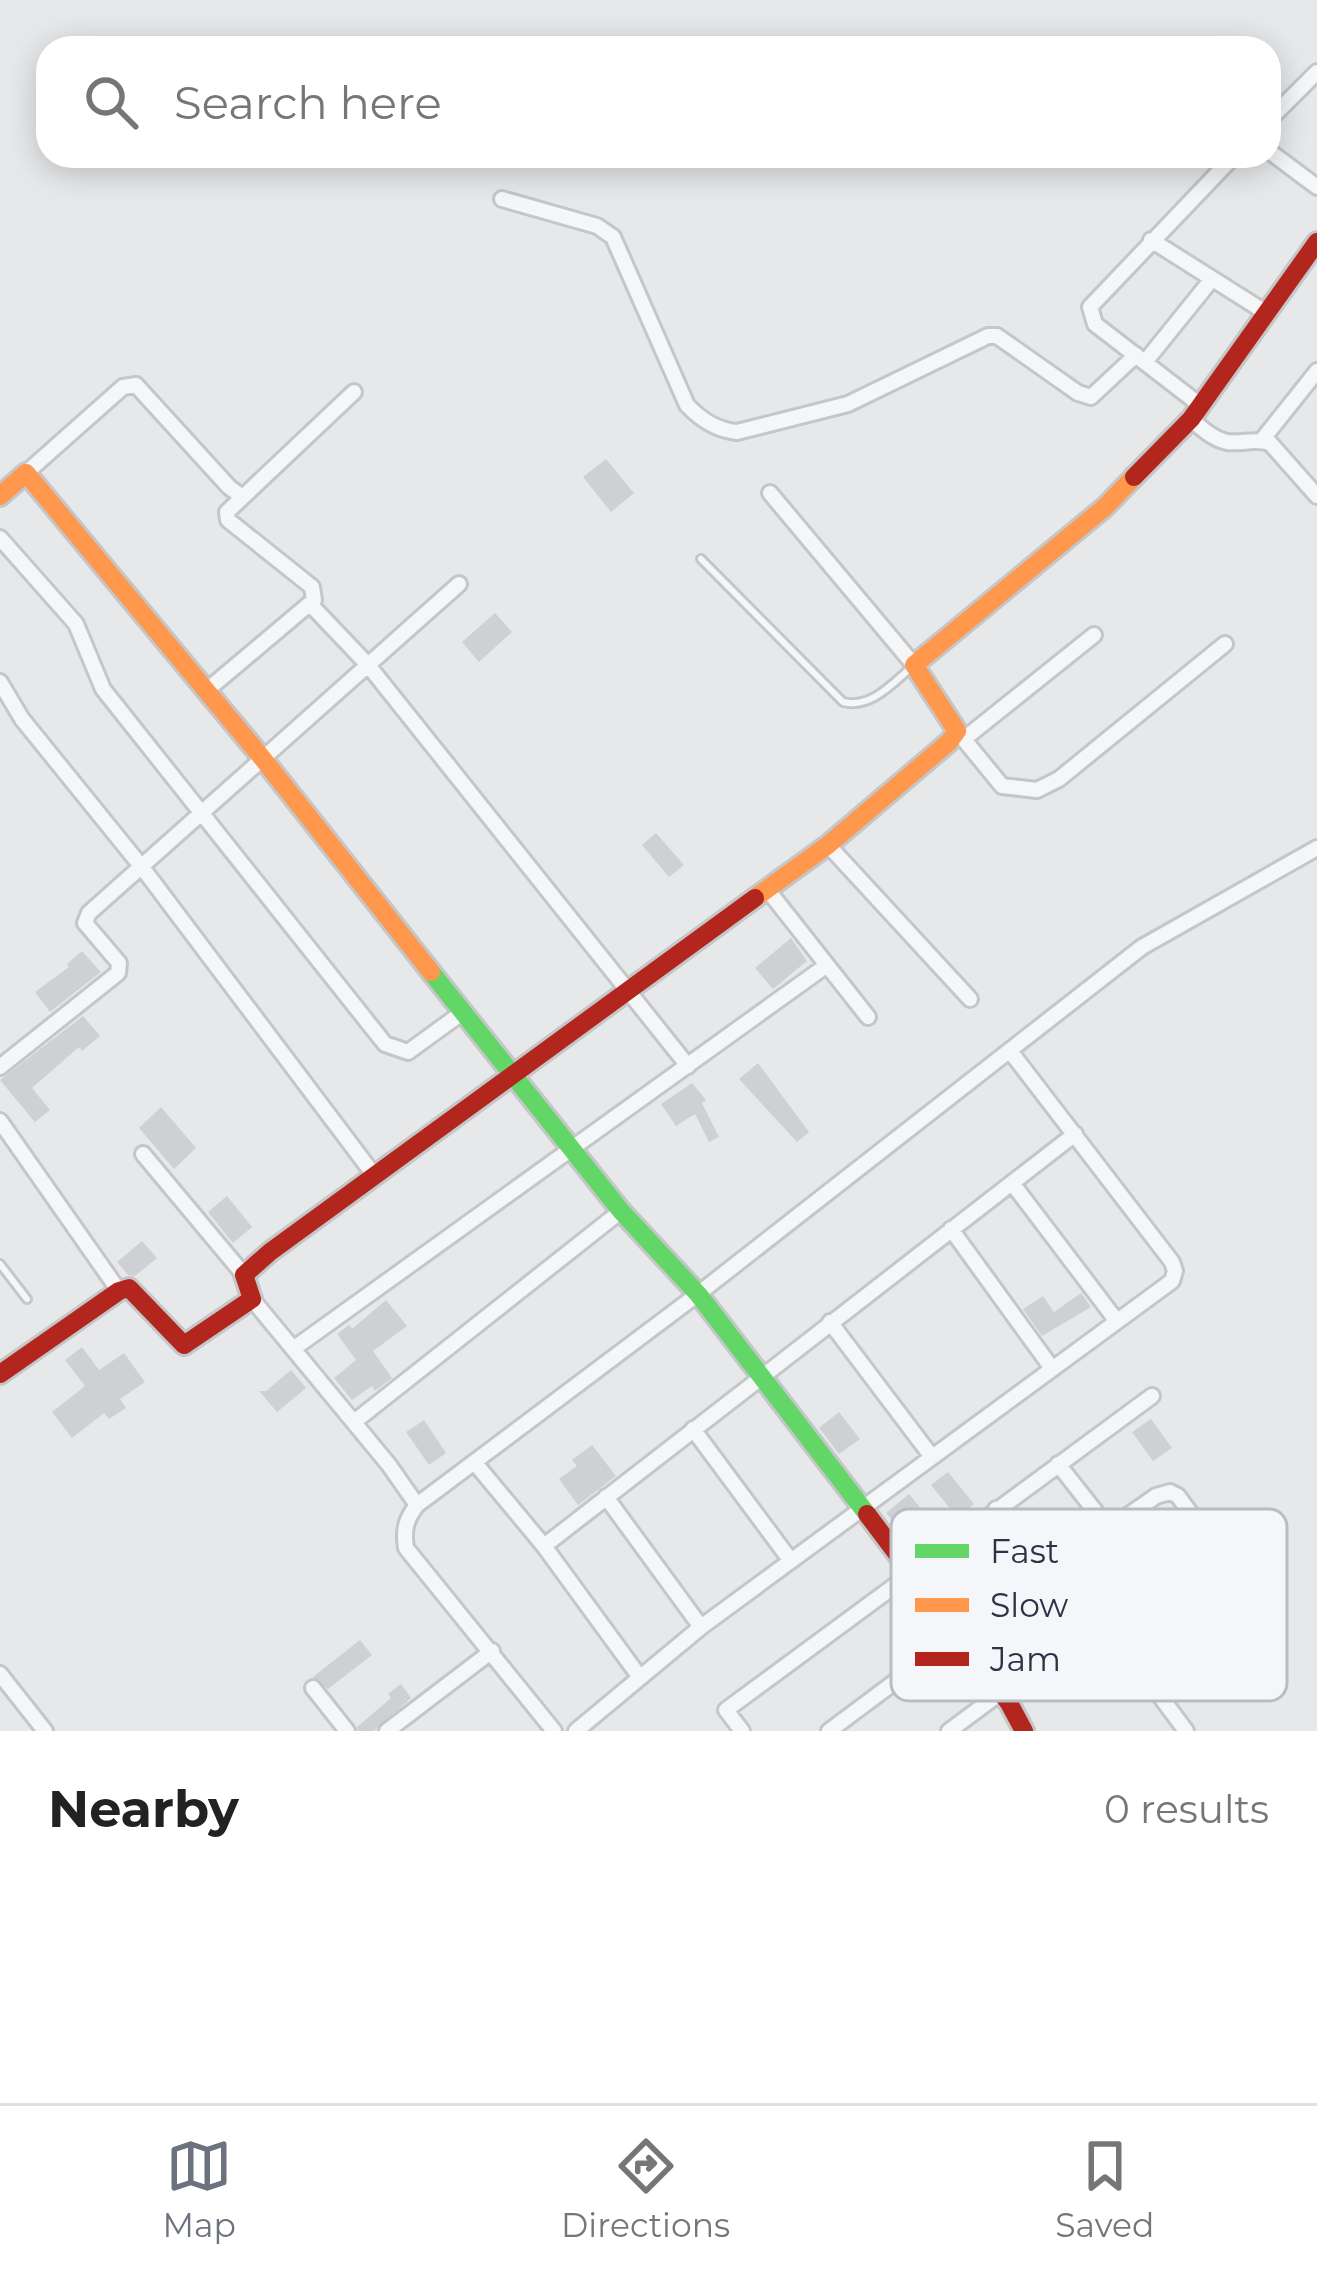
<!DOCTYPE html>
<style>
:root{--surface:#fff;--page:#f2f2f2;--text:#222;--muted:#767676;--line:#e0e0e0;--accent:#6c737f}
body{margin:0;font-family:Montserrat,sans-serif;background:var(--page);color:var(--text)}
.list{margin:0;padding:0;list-style:none}
h2{display:flex;justify-content:space-between;align-items:center;height:156px;margin:0;padding:0 48px;font-size:51px}
h2 small{font-size:39px;font-weight:400;color:var(--muted)}
.icon{flex:none;width:66px;height:66px;fill:none;stroke:currentColor;stroke-width:2;stroke-linecap:round;stroke-linejoin:round}
.map{position:relative;flex:none;width:1317px;height:1731px;overflow:hidden}
.search{position:absolute;background:var(--surface);box-shadow:0 6px 30px #0003;left:36px;right:36px;top:36px;height:132px;display:flex;align-items:center;gap:30px;box-sizing:border-box;padding:0 42px;border-radius:36px;color:var(--muted);font-size:45px}
.sheet{height:372px;background:var(--surface)}
nav{display:flex;justify-content:space-around;align-items:center;box-sizing:border-box;height:168px;border-top:3px solid var(--line);background:var(--surface);font-size:33px;color:var(--muted)}
nav a{display:grid;justify-items:center;gap:6px}
nav .on{color:var(--accent)}
.map>svg:first-child{display:block}
.building{fill:#ced0d3}
.lines{fill:none;stroke-linecap:round;stroke-linejoin:round}
.lane-casing{stroke:#c4c6c8;stroke-width:12}
.street-casing{stroke:#c4c6c8;stroke-width:20}
.fast-casing{stroke:#c4c6c8;stroke-width:24}
.slow-casing{stroke:#c4c6c8;stroke-width:24}
.jam-casing{stroke:#c4c6c8;stroke-width:24}
.lane{stroke:#f5f6f7;stroke-width:6}
.street{stroke:#f5f6f7;stroke-width:14}
.fast{stroke:#63d668;stroke-width:18}
.slow{stroke:#ff974d;stroke-width:18}
.jam{stroke:#b3261e;stroke-width:18}
.key{fill:#f4f6f9;stroke:#b8bcc3;stroke-width:3}
.key-label{font-size:33px;fill:#2b3445}
</style>
<div class="map">
<svg width="1317" height="1731" viewBox="0 0 1317 1731">
<rect width="100%" height="100%" fill="#e6e8ea"/>
<path class="building" d="M606,459l28,34 -23,19 -28,-35z
M495,613l17,19 -33,30 -17,-20z
M656,833l28,32 -15,12 -27,-32z
M791,938l16,23 -34,28 -18,-21z
M82,951l19,21 -51,40 -15,-20 34,-25 -2,-3z
M83,1016l17,20 -18,15 -3,-4 -47,41 18,22 -15,12 -35,-42z
M758,1063l51,69 -12,10 -58,-63z
M692,1083l14,17 -4,3 17,34 -10,5 -14,-28 -19,12 -15,-22z
M161,1107l35,41 -22,21 -35,-41z
M227,1196l25,31 -19,16 -25,-31z
M142,1241l15,17 -22,18 -7,-1 -11,-13z
M1081,1293l10,14 -49,29 -19,-27 20,-13 11,16z
M386,1300l21,26 -34,25 19,27 -17,13 -3,-5 -20,14 -18,-22 22,-18 -19,-26 12,-9 3,4z
M82,1347l17,23 25,-17 21,29 -25,17 6,9 -17,11 -5,-6 -32,25 -20,-26 33,-26 -20,-26z
M291,1370l15,18 -29,24 -18,-21h7z
M839,1412l21,27 -21,15 -20,-26z
M1151,1419l21,29 -19,13 -21,-29z
M424,1420l22,33 -17,12 -23,-33z
M592,1445l24,31 -38,29 -19,-26 18,-13 -5,-6z
M948,1472l26,32 -17,13 -26,-32z
M909,1494l25,30 -22,20 -26,-31z
M360,1640l12,15 -44,34 -15,-12z
M401,1684l10,14 -37,33h-16l-1,-4 34,-29 -3,-4z"/>
<g class="lines">
<defs>
<path id="lane" d="M701,559l142,143c28,7 50,-19 70,-36
M0,1264l27,35"/>
<path id="street" d="M1269,120l48,-48
M1269,151l48,36
M502,199l95,27 16,11 74,168c14,15 29,25 50,27l111,-28 140,-68h9l81,57 13,4 45,-42
M1151,240l114,72
M1145,362l67,-83
M1200,405l-105,-81 -5,-17 144,-151
M1191,419c10,9 22,20 36,23 15,2 28,-4 43,1l47,53
M1262,440l55,-69
M26,473l97,-86 13,-2 93,102 12,9
M770,493l144,172
M0,538l76,86 27,65 282,355 23,8 55,-40
M311,605l57,60 320,401
M0,682l22,37 119,147 233,309
M206,691l108,-91 -2,-13 -84,-67 -1,-8 127,-120
M957,731l45,55 35,4 22,-11 166,-135
M964,739l130,-104
M828,845l142,154
M767,889l101,128
M0,1067l118,-94 1,-10 -34,-40 4,-10 370,-329
M0,1121l119,170
M143,1154l101,121
M1012,1183l104,137
M951,1229l100,138
M252,1299l137,166 28,40
M830,1322l102,135
M293,1349l534,-384
M354,1422l267,-211
M693,1429l98,132
M475,1463l69,83 95,130
M1058,1464l118,150
M606,1497l95,130
M1109,1529l47,-33 14,-4 8,4 44,61
M544,1546l531,-412
M1137,1665l49,66
M0,1674l45,57
M313,1688l34,43
M387,1731l105,-80
M554,1731l-148,-183c-3,-18 0,-29 11,-43l281,-211 444,-347 175,-99
M576,1731l125,-104 471,-346 3,-10 -3,-9 -162,-211
M742,1731l-16,-21 426,-314
M829,1731l213,-159
M949,1731l135,-100 -88,-122"/>
<path id="fast" d="M431,972l190,239 77,83 169,220"/>
<path id="slow" d="M0,496l26,-23 237,286 168,213
M755,898l73,-53 121,-103 8,-11 -43,-66 191,-158 29,-30"/>
<path id="jam" d="M1134,477l57,-58 126,-177
M0,1374l119,-83 10,-3 55,57 68,-46 -8,-24 26,-23 485,-354
M867,1514l142,189 15,28"/>
</defs>
<use href="#lane" class="lane-casing"/>
<use href="#street" class="street-casing"/>
<use href="#fast" class="fast-casing"/>
<use href="#slow" class="slow-casing"/>
<use href="#jam" class="jam-casing"/>
<use href="#lane" class="lane"/>
<use href="#street" class="street"/>
<use href="#fast" class="fast"/>
<use href="#slow" class="slow"/>
<use href="#jam" class="jam"/>
</g>
<rect x="891" y="1509" width="396" height="192" rx="18" class="key"/>
<rect x="915" y="1544" width="54" height="14" fill="#63d668"/>
<rect x="915" y="1598" width="54" height="14" fill="#ff974d"/>
<rect x="915" y="1652" width="54" height="14" fill="#b3261e"/>
<g class="key-label">
<text x="990" y="1563">Fast</text>
<text x="990" y="1617">Slow</text>
<text x="990" y="1671">Jam</text>
</g>
</svg>
<div class="search"><svg class="icon" aria-label="search" viewBox="0 0 24 24"><circle cx="10" cy="10" r="6"/><path d="M15 15l6 6"/></svg>Search here</div>
</div>
<section class="sheet">
<h2>Nearby<small>0 results</small></h2>
<ul class="list">
</ul>
</section>
<nav>
<a class="on"><svg class="icon" aria-label="map" viewBox="0 0 24 24"><path d="M3 6l6-2 6 2 6-2v14l-6 2-6-2-6 2zM9 4v14M15 6v14"/></svg>Map</a>
<a><svg class="icon" aria-label="directions" viewBox="0 0 24 24"><path d="M12 3l9 9-9 9-9-9zM9 14v-3h6M13 9l2 2-2 2"/></svg>Directions</a>
<a><svg class="icon" aria-label="saved" viewBox="0 0 24 24"><path d="M7 4h10v16l-5-4-5 4z"/></svg>Saved</a>
</nav>
